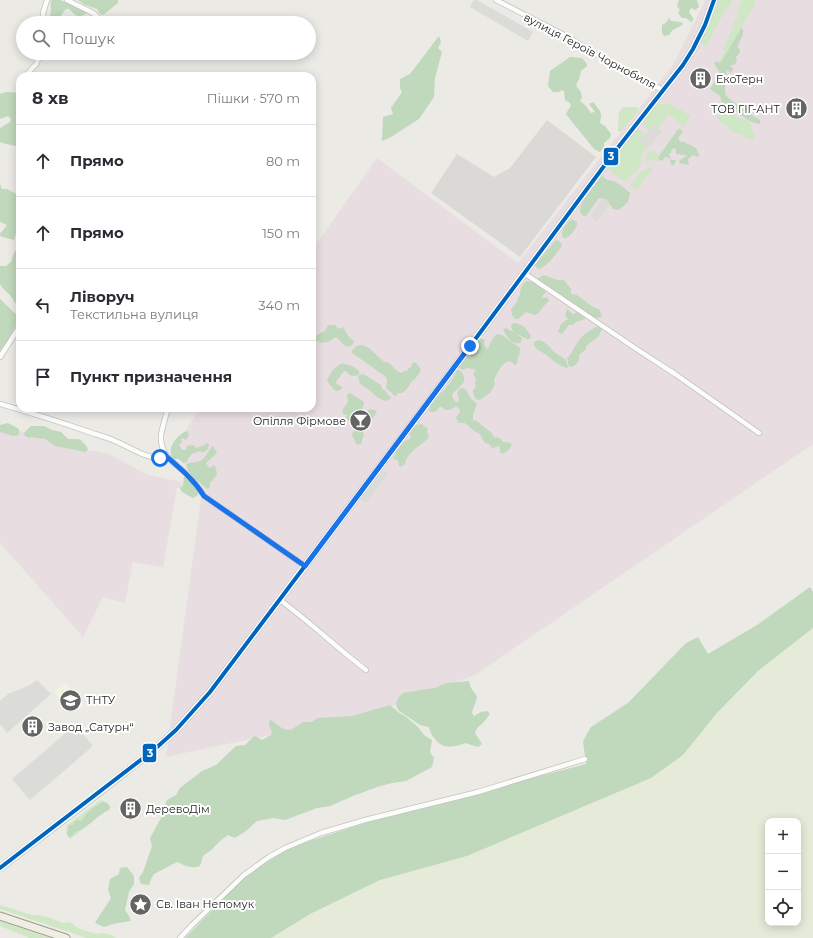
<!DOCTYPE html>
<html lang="uk">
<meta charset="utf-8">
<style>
:root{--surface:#fff;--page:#f2f2f3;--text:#2b2b33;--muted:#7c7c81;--line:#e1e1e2}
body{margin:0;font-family:Montserrat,sans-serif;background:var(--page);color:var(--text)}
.controls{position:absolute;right:12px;bottom:12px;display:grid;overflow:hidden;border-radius:8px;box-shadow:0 2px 10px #0003}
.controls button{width:36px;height:36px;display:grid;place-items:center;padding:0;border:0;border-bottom:1px solid var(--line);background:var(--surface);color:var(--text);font:20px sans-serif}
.stop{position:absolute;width:12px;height:12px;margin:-9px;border:3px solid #1a73e8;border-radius:50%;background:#fff}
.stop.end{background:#1a73e8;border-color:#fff;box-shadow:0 1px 4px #0008}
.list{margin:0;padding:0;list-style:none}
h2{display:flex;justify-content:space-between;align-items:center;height:52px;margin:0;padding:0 16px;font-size:17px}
h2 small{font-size:13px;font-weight:400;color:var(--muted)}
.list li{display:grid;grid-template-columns:26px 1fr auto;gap:12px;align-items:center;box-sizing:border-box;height:72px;padding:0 16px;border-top:1px solid var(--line)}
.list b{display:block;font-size:15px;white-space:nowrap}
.list p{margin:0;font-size:13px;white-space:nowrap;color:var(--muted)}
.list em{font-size:13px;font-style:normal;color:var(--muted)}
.icon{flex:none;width:22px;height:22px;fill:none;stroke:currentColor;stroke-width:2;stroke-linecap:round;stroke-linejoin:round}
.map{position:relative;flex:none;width:813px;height:938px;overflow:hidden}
.search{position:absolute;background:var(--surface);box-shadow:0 2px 10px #0003;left:16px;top:16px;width:300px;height:44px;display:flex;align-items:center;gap:10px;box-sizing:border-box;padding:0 14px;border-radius:22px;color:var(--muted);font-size:15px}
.panel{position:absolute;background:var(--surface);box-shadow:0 2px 10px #0003;left:16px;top:72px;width:300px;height:340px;border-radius:12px}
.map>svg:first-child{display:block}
.residential{fill:#dad9d6}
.industrial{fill:#e8dee2}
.education{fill:#f0f4e0}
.farmland{fill:#e6ebd9;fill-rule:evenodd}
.grass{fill:#d0e7c5}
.forest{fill:#c0d8bc}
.parking{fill:#dbdbd8}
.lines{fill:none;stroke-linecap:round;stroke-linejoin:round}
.minor-casing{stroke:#c3c3c1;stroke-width:6}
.tertiary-casing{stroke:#c3c3c1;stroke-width:8}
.primary-casing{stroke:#9f9c84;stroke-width:9}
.minor{stroke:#fcfcfb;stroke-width:4.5}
.tertiary{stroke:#fcfcfb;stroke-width:6}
.primary{stroke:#efede4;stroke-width:7}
.bus-1-casing{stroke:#fff;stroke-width:7}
.bus-1{stroke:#0065bd;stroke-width:4}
.route{stroke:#1a73e8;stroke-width:5}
.labels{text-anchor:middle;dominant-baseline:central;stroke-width:4;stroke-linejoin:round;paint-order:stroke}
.street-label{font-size:11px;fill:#1c1c1c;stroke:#fff}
.poi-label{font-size:11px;fill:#1c1c1c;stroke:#fff;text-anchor:start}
.line-badge{stroke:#fff;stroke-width:1.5}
.badge-label{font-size:11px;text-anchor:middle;font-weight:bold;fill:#fff}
</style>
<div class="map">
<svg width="813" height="938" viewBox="0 0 813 938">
<rect width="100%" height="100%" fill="#ebeae5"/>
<path class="residential" d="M547,120l49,37 -76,100 -89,-64 26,-39 37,23 16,-9z"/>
<path class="industrial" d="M705,0h108v444l-338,231 -102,38 -207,44 37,-274 -32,-32 30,-43h111v-158l65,-92 141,105 155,-198 31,-62z
M6,426l64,22 14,3h11l14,3 39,21 35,7 -3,6h-3l-14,79 -30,-5 -8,41 -22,-6 -20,40 -83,-94v-115z"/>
<path class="education" d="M65,683l19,22 -4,4 -2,-2 -6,6 -18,-21z"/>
<path class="farmland" d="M813,628v310h-542l39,-24 70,-34 87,-24 62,-27 154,-74 33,-41 42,-43zM768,821h30v102h-30z"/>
<path class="grass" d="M719,0h14l-14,21 -10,21 -1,3 -2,1 -4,-2 -1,-2 8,-18z
M741,0h13l2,2 -39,68 -2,-1 10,-18 -2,-2 9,-20 2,-10 1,-1 2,1 2,-4 -3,-1z
M669,103l22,13 -33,45 -8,-1 -3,2 -2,-1 1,-5 4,-6 8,5 24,-30 -13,-10 -11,13 -5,-4 -5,7 -5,-6 8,-16 3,-3 5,-2z
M623,107h14l2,2 -18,23 -3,-1v-2l1,-16z
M722,111l28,11 5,14 -2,4 -6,-1 -5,-4 -8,-2 -17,-15v-2z
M639,129l6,6 -5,7 7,5 -5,8 -2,12 -15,15 -12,-8 -6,-7 6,-4 6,-10 7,-8 10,-15z
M651,167l2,1 -1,2 -16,21 -6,-5 12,-15z
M101,800l7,3 3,4 -41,32 -4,-5 1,-9z
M0,905l32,10h6l13,3 12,5 5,-1 5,2 3,3 7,3 14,4 7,-1 7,2 5,3h-29l-87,-29z
M0,921l4,1 46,16h-20l-30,-12z"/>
<path class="forest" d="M51,0h9l26,11 1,2c-8,6 -12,2 -18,-4h-3l-11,14h-9c3,-4 5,-8 5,-13 0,-4 -1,-6 0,-10z
M78,0h40v3l-15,12 -4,-2 -2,-4 -12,-4z
M679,0h18l2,7 -4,3 -4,-2 -2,4 4,6v3l-2,1 -5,-4h-4l-4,-5 2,-3 -3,-4z
M669,18l2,3 10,1 2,2c-6,6 -9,2 -14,11l-5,1 -2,-3v-8l4,-2z
M741,28l2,1c1,9 -4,10 -5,18l2,3 -1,4 -3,3 1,3 -2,4 -5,2 3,2 -1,4 -2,1 -2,-3 -2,1 1,6 -2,6v11c3,4 6,6 10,9 9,5 16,12 25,17v4c-15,-1 -24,-17 -38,-20l-2,-8 -10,-7 9,-15v-3l-5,-8 2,-2 4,2 6,-9z
M439,36l2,6 -3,6 4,4 -7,26 -1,19 -15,22 -28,18 -9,4 1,-24 10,-3 -2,-6 11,-16 -2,-4v-9l10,-5z
M570,57l12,1 5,6v2l-6,5 -2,8 -3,6 1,2 4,5 1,6 -2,3 6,5 5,7 4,-1 -6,-8 4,-2 1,1c3,4 8,9 7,14 0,2 -1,4 -1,6l5,3 6,8 -1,4 -6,5v4l-4,5 -6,-3 -25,-31 -3,-4 2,-4 3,-4 -1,-3 -5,-3 -1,-9 -2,-1 -3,2h-6l-5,-6 2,-15z
M6,92l14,1v55c-7,-4 -13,-3 -20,-6v-14l10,-6 1,-3 -3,-3 -8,3v-25z
M678,129h2l3,3 -5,6 3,4h3l12,6 3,7 -1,2 -5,-2 -5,4 1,6h-1l-9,-2 1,-3 7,-4 -1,-1 -10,-1v-4l-2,-2 -2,1 -1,3 -2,2 2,6h4l1,1 -3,5 -2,-1 -1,-6 -3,-2h-2l-3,4h-1l-3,-3z
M602,176l5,4c8,0 17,7 23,13l-2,9 -9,8 -6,-1 -7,-10 -7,-1 -13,18h-3c-1,-2 -3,-3 -3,-5 -1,-8 17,-28 22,-35z
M0,184l2,5h5l13,7v22l-2,3 1,5 -2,3 -3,11 -8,-2 -6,-2v-2l7,-9 -7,-3z
M572,219l5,3v3c-3,5 -7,14 -14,13 -3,-8 3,-14 9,-19z
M20,239v68c-6,-3 -7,-9 -11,-13 -4,-4 -6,-5 -9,-10v-18h6l5,-4 3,-9 4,-5 -1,-4z
M558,240l3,3 1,3c-6,7 -14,21 -24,23l-3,-4 1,-1 19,-23z
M544,275l13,5h7l7,9v5l6,1 16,12 6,2 3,8 -7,1 -14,-6 -5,-8 -9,-2 -30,-22 1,-2z
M527,281l8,2 11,9 -4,5 1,1 4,-1 2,4c-6,4 -8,12 -14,14l-9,-3 -8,7h-3l-3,-4 -1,-6 6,-7 1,-5 2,-1c0,-6 1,-12 7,-15z
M0,299l20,19 -14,26 -6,10z
M567,309l6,5 5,-2 7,4v3l-9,3 -3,3h-4l-7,9 -4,-2 3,-8 7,-5 -3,-4z
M515,323c9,2 11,5 16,13l-1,3h-3l-12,-6 7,5 -1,5c-9,2 -15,-6 -18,-14l3,-1 7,4 -2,-6 1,-2z
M328,325h7l4,4 4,-2 5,9 6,5 -2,4 -3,2 -4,-1 -9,-9 -8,5 -7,1 -9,-5v-8l2,5h3l8,-4z
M598,326l3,1 1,3 -2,2 -1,4 -13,10v3l-7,6c1,7 -3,12 -10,12l-2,-9c4,-4 5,-5 7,-10 6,-11 13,-17 24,-22z
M497,334l5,1 18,13 -1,8 -2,4 1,2 -3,3 -2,-2 -4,-2c-8,2 -12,13 -15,19l1,4 -5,9 -10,7c-5,0 -7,-5 -7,-10l3,-3 -1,-5 1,-3 -3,-5 3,-4 -8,-2 -6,2 -3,-3 2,-2 -1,-3 6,-5h4c0,-9 4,-13 11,-18h4c-2,4 0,9 3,10 2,-5 4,-11 9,-15z
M538,340c8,1 11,7 16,12 4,3 8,5 12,8l2,8c-9,-1 -15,-8 -22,-13 -3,-3 -8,-4 -10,-7 -2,-3 -2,-3 -2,-6z
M363,345l6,3 14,13 6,2 7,7 5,3 3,-2h3l1,-2 3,-2 1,-3 3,-2 3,3 3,5 -1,2 -5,7 -4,3 -2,4 -3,4 -4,3h-4l-2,3h-1l-9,-8 1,-7 -1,-4 -35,-25 5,-6z
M342,363l12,4 5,4v4l3,-1 3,1 16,10 1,4 4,2 1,3 4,3v2l-6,2c-11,-4 -16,-13 -25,-17l-2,-7 1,-2 -5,1 -5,-1 -2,-3 -3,-1 -8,11v1l7,5 -5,3 -4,-1 -7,-9c3,-9 7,-13 15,-18z
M457,370l4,1c1,2 3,4 3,6 2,7 -7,12 -11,16l-1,3 3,5 3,1 1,-3 -2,-7 4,-4c8,1 6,7 11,11 1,2 3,3 5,5l-4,11v5c6,1 7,4 11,7 6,5 6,3 10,10l6,1 3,4h5l4,2c-2,5 -7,11 -12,9v-6l-1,-1 -6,2 -2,-1 -2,-3 -4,-1 -6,-10 -4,-1 -10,-9h-6l-2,-3 -1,-3 4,-5v-2l-4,-4c-2,2 -6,4 -9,4 -5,0 -6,-8 -10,1l-6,1 -2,-1c2,-9 10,-15 15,-21 5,-6 10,-12 13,-20z
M350,393l8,5 6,4 -2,10 -6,3 -10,8h-3v-2l4,-6 -4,-1v-5l5,-7 -1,-7z
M370,409l5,1 2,3 -1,1 -9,10 -5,6 2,5 -2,5v3l-2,1 -3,1 -5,-10 1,-3 12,-19z
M8,423l11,6v6l-6,1 -13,-4v-7z
M422,424l3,3 3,1 -1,4 2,5c-8,10 -21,13 -24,27l-4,3 -2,-1 -1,-5 -5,-3 3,-4v-2l8,-10 7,-4v-2l-2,-2 8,-9z
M31,426h13l8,4 9,2 7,7h10l3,1 6,7 1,3 -3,2 -30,-6 -10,-7 -15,-2v1l-5,-2 -1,-3z
M187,431l2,4 -3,5 -4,-2 -1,1 1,3 -3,3 3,5h4l1,-4 6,-1 3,3 7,-2 4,-3 2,1 -1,5 -4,3c-8,-2 -15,2 -17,10l-4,1 -4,-4h-7c0,-4 -2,-7 -1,-11 2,-7 9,-15 16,-17z
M213,446l4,7 -11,10 3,5 5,-3 1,1c2,3 1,6 2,9l-7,8v4l-3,2c-7,-6 -20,-15 -21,-25 5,-2 9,-1 14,-3 5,-1 8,-11 13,-15z
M185,476c8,4 9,10 13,17v2l-5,3 -11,-6 -2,-4 3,-3 1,-8z
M810,587l3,5v36l-55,43 -42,43 -33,41 -32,23 -184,78 -87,24 -70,34 -39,24h-86l60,-61 43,-29 99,-32 199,-52 -3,-23 8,-14 37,-24 58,-60 12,-6 10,17 49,-29z
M469,681l2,7 6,8c-1,9 -4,10 -5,17l2,3 7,-4 6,-1 3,3 -7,9 -6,5 -2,5 7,11 -4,3 -13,-4c-10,4 -22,7 -30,-4 -3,-3 -5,-8 -6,-12l-9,-2 -22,-15 -2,-6 2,-6 5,-5 24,-4 8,-1 11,-5z
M390,705l8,7 7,4 13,11 6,8 8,5 -2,12 4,6 -2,9 -26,14 -14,2 -15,4 -24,9 -23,10 -13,2 -32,12 -12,-2 -16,3 -11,10 -11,7 -7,-3 -8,6 -9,9 -8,6 -3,10c-10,3 -13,0 -23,-4l-23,12 -3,5 -2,6 -8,-1 -2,-6 4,-6 9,-26 -2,-8 11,-20 3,-11 3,-7 9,-5 4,-7 22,-17 14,-6 20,-19 9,-1 9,-9 3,1 5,3 9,-5 1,-3 -3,-7 1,-6 13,10 8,1 12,-8h9l5,-4 35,-2z
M103,802c4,0 6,3 7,6l-1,2c-13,5 -21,19 -34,22l-2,3 -4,2 -2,-4 2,-8h4l1,-3 3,-2 4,1 6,-8 8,-6z
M127,867l7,9v8l-5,8 -4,18 4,6 2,5 -18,3 -9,3 -9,-4c5,-9 11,-16 16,-25l-3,-8 2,-11 9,-5 1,-6z"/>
<path class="parking" d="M474,0h3l56,32 -5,9 -58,-34z
M653,124l9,7 -14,18 -8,-7z
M603,198l7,6 -13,17 -7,-5z
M383,471l5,3 -22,29 -6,-3z
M37,680l14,14 -44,39 -7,-9v-23l8,-7 22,-9z
M75,725l18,21 -63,54 -18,-21z"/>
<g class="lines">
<defs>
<path id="minor" d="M67,0l26,13 11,10
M496,0l68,35 52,31 31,15 15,9
M43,23v-10l4,-13
M27,76v-2l10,-11 2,-10
M524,273l114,77 37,24 84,59
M0,357l20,-31
M0,404c32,9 63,19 95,30 7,2 14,4 20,7 17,7 33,20 52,16
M168,408c-2,8 -6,19 -7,28 -1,21 15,27 28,40 5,6 10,12 15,20l101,70
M280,600c30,22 57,48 86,70
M180,938l12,-13 52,-50 25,-18 16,-9 36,-15 44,-13 113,-28 107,-33"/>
<path id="tertiary" d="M0,868l96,-73 59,-46 21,-19 34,-38 214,-284 192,-258 67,-85 10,-16 12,-24 9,-25"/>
<path id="primary" d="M0,916l66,22"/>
</defs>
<use href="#minor" class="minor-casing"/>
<use href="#tertiary" class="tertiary-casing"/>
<use href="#primary" class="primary-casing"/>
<use href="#minor" class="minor"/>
<use href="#tertiary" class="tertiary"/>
<use href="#primary" class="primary"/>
<defs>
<path id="bus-1" d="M0,868l155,-119 21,-19 34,-38 214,-284 192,-258 67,-85 10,-16 12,-24 9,-25"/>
</defs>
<use href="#bus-1" class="bus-1-casing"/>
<use href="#bus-1" class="bus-1"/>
</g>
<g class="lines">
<path class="route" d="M160,458l7,-1c14,12 27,23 37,39l101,70 165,-220"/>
</g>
<defs>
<symbol id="building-disc" viewBox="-11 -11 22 22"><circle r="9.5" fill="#646462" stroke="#fff"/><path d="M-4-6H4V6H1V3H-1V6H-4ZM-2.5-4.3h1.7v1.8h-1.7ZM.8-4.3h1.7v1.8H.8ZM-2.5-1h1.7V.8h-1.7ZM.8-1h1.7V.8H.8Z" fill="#fff"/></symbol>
<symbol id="bar-disc" viewBox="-11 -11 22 22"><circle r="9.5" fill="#646462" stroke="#fff"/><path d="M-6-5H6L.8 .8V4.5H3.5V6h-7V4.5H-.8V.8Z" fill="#fff"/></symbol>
<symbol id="university-disc" viewBox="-11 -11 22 22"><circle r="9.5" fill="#646462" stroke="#fff"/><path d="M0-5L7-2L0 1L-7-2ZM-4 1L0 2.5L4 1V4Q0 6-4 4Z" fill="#fff"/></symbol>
<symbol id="sight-disc" viewBox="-11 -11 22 22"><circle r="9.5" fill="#646462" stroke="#fff"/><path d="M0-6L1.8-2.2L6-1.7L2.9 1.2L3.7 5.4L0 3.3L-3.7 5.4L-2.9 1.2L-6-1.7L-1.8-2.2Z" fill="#fff"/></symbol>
</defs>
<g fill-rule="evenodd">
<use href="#building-disc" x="688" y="66" width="25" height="25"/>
<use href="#building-disc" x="784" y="96" width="25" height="25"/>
<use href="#bar-disc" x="348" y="408" width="25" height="25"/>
<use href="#university-disc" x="58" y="688" width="25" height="25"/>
<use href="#building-disc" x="20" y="714" width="25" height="25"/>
<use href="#building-disc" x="118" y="796" width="25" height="25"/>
<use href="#sight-disc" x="128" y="892" width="25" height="25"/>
</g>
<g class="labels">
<g class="street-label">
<text transform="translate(590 51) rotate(28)">вулиця Героїв Чорнобиля</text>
</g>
<g class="poi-label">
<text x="716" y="79">ЕкоТерн</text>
<text x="780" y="109" text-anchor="end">ТОВ ГІГ-АНТ</text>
<text x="346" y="421" text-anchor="end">Опілля Фірмове</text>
<text x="86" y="700">ТНТУ</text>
<text x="48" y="727">Завод „Сатурн“</text>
<text x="146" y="809">ДеревоДім</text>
<text x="156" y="904">Св. Іван Непомук</text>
</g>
</g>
<g class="line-badge">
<rect x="603" y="147" width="16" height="19" rx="4" fill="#0065bd"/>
<rect x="142" y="743" width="15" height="20" rx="4" fill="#0065bd"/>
</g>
<g class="badge-label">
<text x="611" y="160">3</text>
<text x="150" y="757">3</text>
</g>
</svg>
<div class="controls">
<button>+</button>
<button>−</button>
<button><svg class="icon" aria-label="locate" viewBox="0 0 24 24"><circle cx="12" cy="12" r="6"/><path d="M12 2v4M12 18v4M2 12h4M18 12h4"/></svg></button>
</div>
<div class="stop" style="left:160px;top:458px"></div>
<div class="stop end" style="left:470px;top:346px"></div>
<div class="search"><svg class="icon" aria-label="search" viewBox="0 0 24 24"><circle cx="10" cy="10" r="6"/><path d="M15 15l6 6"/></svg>Пошук</div>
<section class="panel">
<h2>8 хв<small>Пішки · 570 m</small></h2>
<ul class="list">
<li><svg class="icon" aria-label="ahead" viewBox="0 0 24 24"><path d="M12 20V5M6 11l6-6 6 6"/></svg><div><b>Прямо</b></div><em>80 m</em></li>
<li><svg class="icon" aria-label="ahead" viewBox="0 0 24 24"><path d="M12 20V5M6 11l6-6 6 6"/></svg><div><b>Прямо</b></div><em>150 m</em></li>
<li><svg class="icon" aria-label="left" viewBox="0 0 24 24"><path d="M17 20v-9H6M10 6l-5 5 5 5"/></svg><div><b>Ліворуч</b><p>Текстильна вулиця</p></div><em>340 m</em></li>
<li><svg class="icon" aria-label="arrive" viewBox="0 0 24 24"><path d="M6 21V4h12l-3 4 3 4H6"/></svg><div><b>Пункт призначення</b></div></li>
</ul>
</section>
</div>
